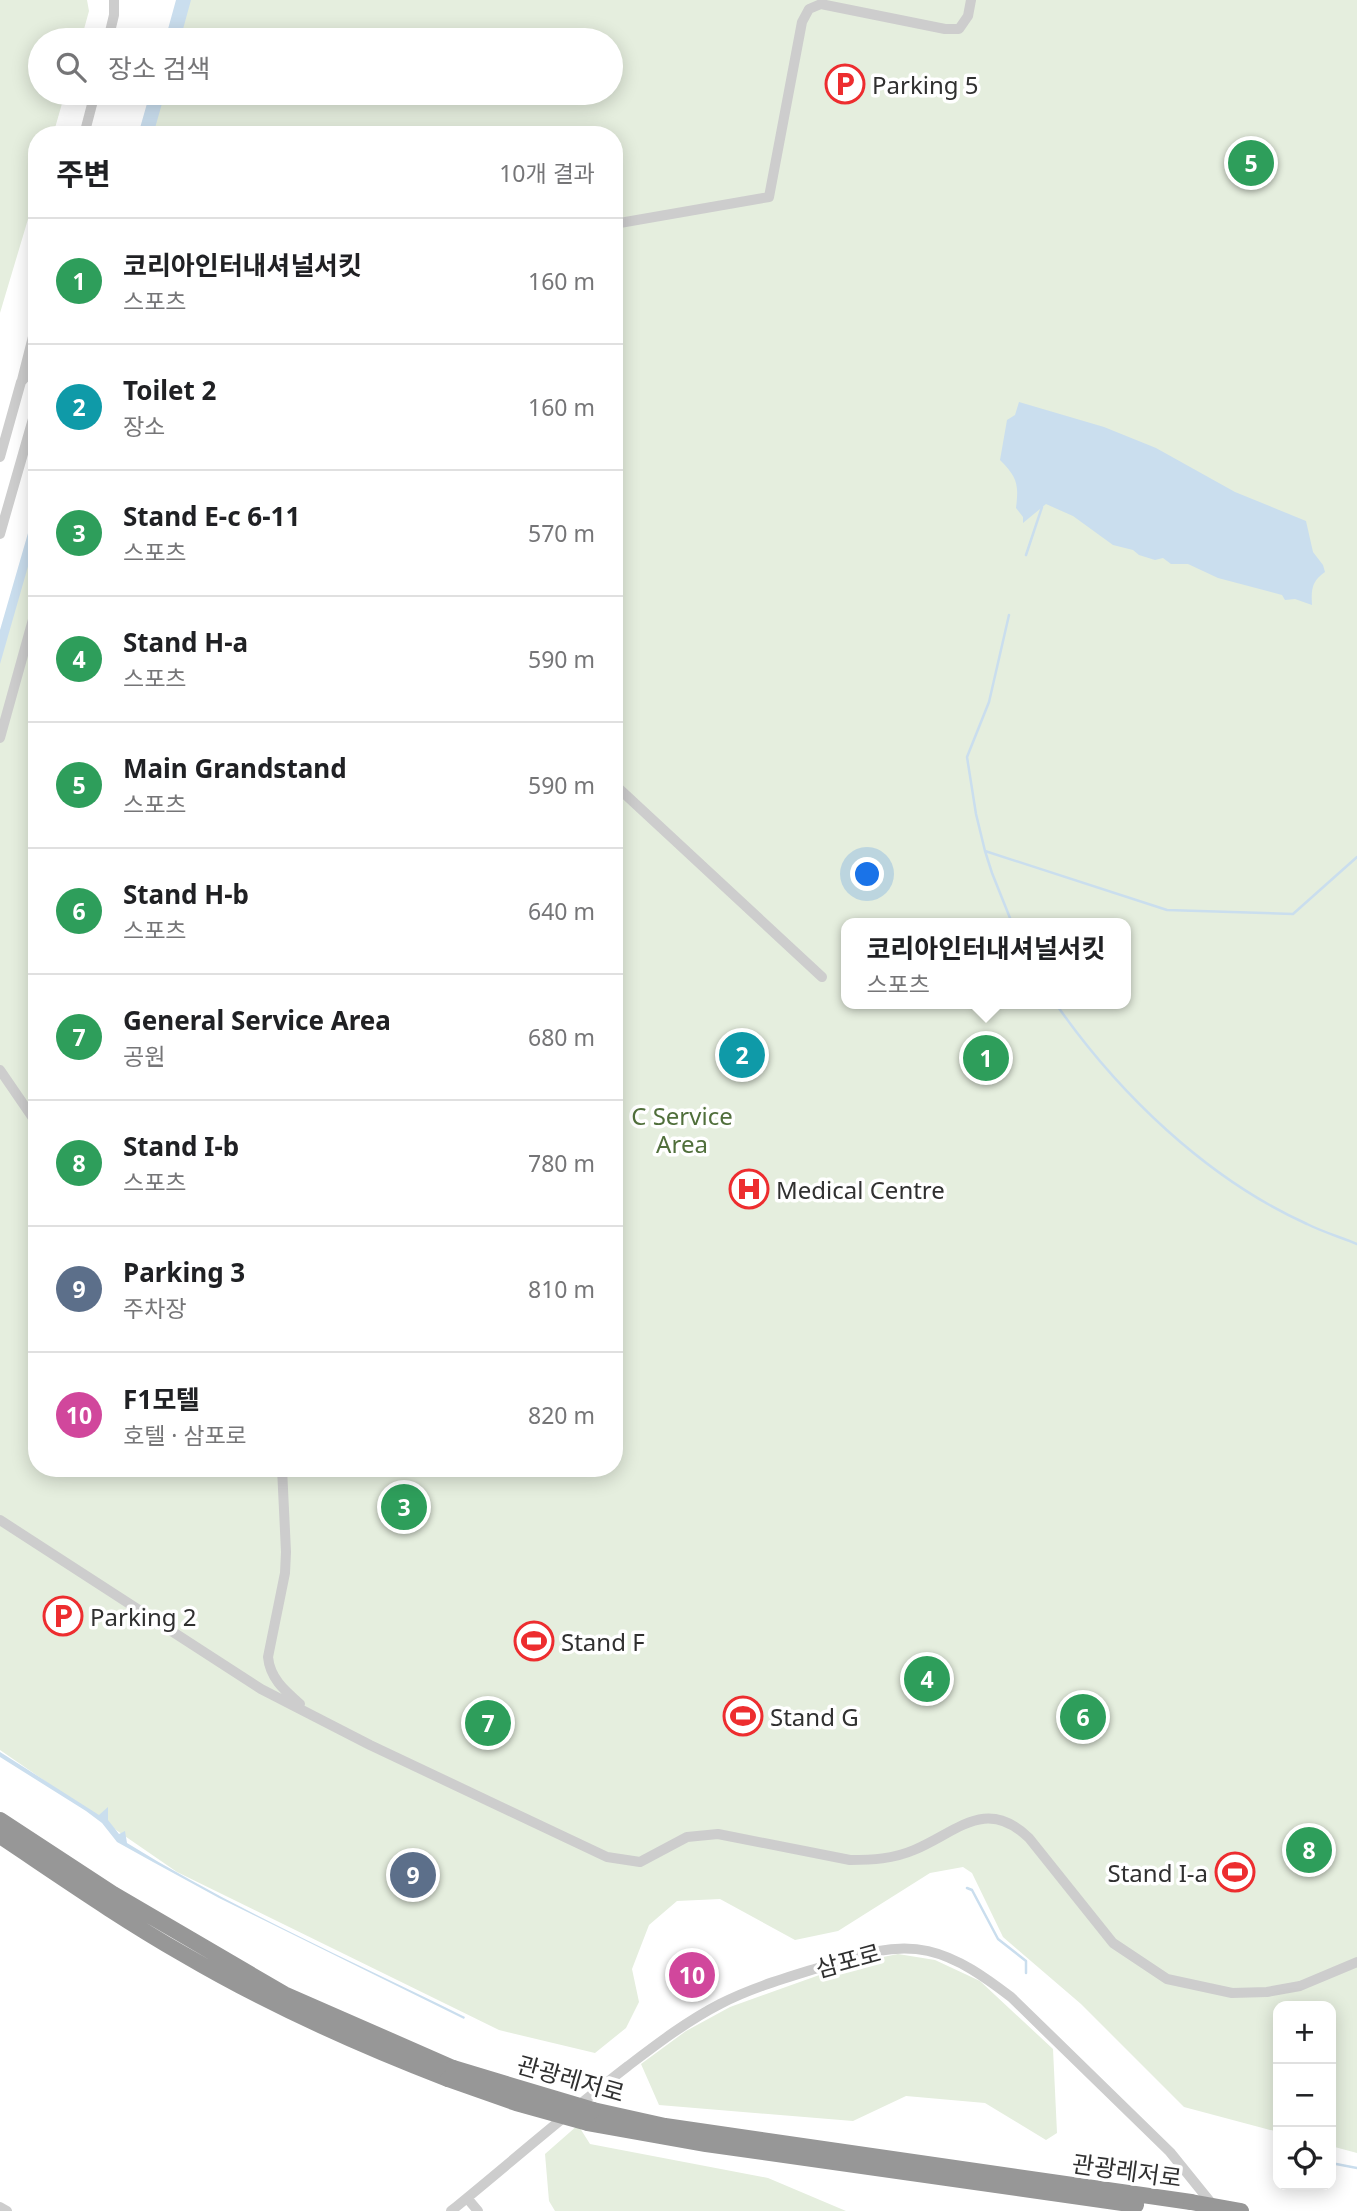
<!DOCTYPE html>
<html lang="ko">
<meta charset="utf-8">
<style>
:root{--surface:#fff;--page:#f6f6f6;--text:#202124;--muted:#757577;--line:#e0e0e0;--accent:#db2777}
body{margin:0;font-family:"Noto Sans","Noto Sans KR",sans-serif;background:var(--page);color:var(--text)}
.controls{position:absolute;right:21px;bottom:21px;display:grid;overflow:hidden;border-radius:14px;box-shadow:0 4px 18px #0003}
.controls button{width:63px;height:63px;display:grid;place-items:center;padding:0;border:0;border-bottom:2px solid var(--line);background:var(--surface);color:var(--text);font:35px sans-serif}
.you{position:absolute;left:868px;top:875px;width:24px;height:24px;margin:-18px;border:5px solid #fff;border-radius:50%;background:#1a73e8;box-shadow:0 0 0 10px #1a73e833}
.badge{display:grid;place-items:center;width:46px;height:46px;border-radius:50%;background:var(--accent);color:#fff;font-size:23px;font-weight:700}
.pin{position:absolute;translate:-50% -50%;border:4px solid #fff;box-shadow:0 2px 7px #0006}
.popup{position:absolute;left:841px;top:918px;width:290px;height:91px;box-sizing:border-box;display:grid;place-content:center;border-radius:14px;background:var(--surface);filter:drop-shadow(0 2px 5px #0005);font-size:23px;white-space:nowrap;color:var(--muted)}
.popup b{font-size:26px;color:var(--text)}
.popup::after{content:'';position:absolute;left:50%;top:100%;margin-left:-14px;border:14px solid transparent;border-top-color:var(--surface)}
.list{margin:0;padding:0;list-style:none}
h2{display:flex;justify-content:space-between;align-items:center;height:91px;margin:0;padding:0 28px;font-size:30px}
h2 small{font-size:23px;font-weight:400;color:var(--muted)}
.list li{display:grid;grid-template-columns:46px 1fr auto;gap:21px;align-items:center;box-sizing:border-box;height:126px;padding:0 28px;border-top:2px solid var(--line)}
.list b{display:block;font-size:26px;white-space:nowrap}
.list p{margin:0;font-size:23px;white-space:nowrap;color:var(--muted)}
.list em{font-size:23px;font-style:normal;color:var(--muted)}
.icon{flex:none;width:38px;height:38px;fill:none;stroke:currentColor;stroke-width:2;stroke-linecap:round;stroke-linejoin:round}
.map{position:relative;flex:none;width:1357px;height:2211px;overflow:hidden}
.search{position:absolute;background:var(--surface);box-shadow:0 4px 18px #0003;left:28px;top:28px;width:595px;height:77px;display:flex;align-items:center;gap:18px;box-sizing:border-box;padding:0 24px;border-radius:38px;color:var(--muted);font-size:26px}
.panel{position:absolute;background:var(--surface);box-shadow:0 4px 18px #0003;left:28px;top:126px;width:595px;height:1351px;border-radius:28px}
.map>svg:first-child{display:block}
.green{fill:#e5eede;fill-rule:evenodd}
.water{fill:#cadeee}
.lines{fill:none;stroke-linecap:round;stroke-linejoin:round}
.stream{stroke:#cadeee;stroke-width:2.5}
.minor{stroke:#cdcdcd;stroke-width:10}
.highway{stroke:#979797;stroke-width:16}
.highway-bridge{stroke:#979797;stroke-width:16}
.labels{text-anchor:middle;dominant-baseline:central;stroke-width:7;stroke-linejoin:round;paint-order:stroke}
.poi-label{font-size:24px;fill:#303030;stroke:#fff;text-anchor:start}
.park-label{font-size:24px;fill:#506f3b;stroke:#fff}
.street-label{font-size:24px;fill:#303030;stroke:#fff}
</style>
<div class="map">
<svg width="1357" height="2211" viewBox="0 0 1357 2211">
<rect width="100%" height="100%" fill="#fff"/>
<path class="green" d="M0,0h87l2,11 -8,29h-41v53h25l-12,42h-16v54l-37,124z
M185,0h1172v2153l-26,-7v-140h-53v126l-94,-25 -103,-103 -78,-67 -31,-64 -9,-6 -33,6 -92,58 -43,9 -75,-41 -43,2 -28,24 -17,44 7,33 -13,26 -31,25 -96,-23 -322,-158 -177,-122v-1103l37,-128v949h577v-1333h-467l12,-42h452v-53h-437zM846,923h280v81h-280z
M898,1954l37,6 45,21 73,68 4,84 -11,7 -61,-37 -79,-7 -53,25 -194,-16 -18,-41 45,-33 44,-24 123,-44z
M578,2125l12,19 178,34 78,33h-291l-6,-10 -4,-47z"/>
<path class="water" d="M176,0h15l-11,40h-15z
M150,93h15l-12,42h-15z
M1019,402l85,25 52,21 79,44 71,29 7,31 10,13 2,7c-13,9 -14,17 -13,33l-17,-6 -10,1 -3,-5 -64,-17 -30,-14h-17l-8,-6 -8,2 -16,-5 -6,-5 -20,-5 -40,-29 -27,-12 -23,19v-6l-7,-9c3,-24 1,-31 -16,-48l7,-40 8,-5z
M37,502v33l-37,129v-34z
M0,1752l99,63 9,-8v13l11,14 6,-3 2,12c107,66 225,118 338,174l-1,2 -245,-121 -66,-36 -36,-20 -15,-19 -16,-12 -86,-54z"/>
<g class="lines">
<path class="stream" d="M1026,555l16,-48
M1009,615l-20,87 -22,55 9,57 9,37 7,22 20,50
M985,851l182,59 126,4 64,-57
M1056,1004c62,89 151,175 251,220 16,8 33,13 50,20
M967,1888l5,2 26,49 28,22v12
M1331,2163l26,5"/>
<path class="minor" d="M108,40l6,-25v-15
M84,135l11,-42
M614,224l155,-27 33,-175 7,-13 12,-5 124,25h14l9,-13 3,-16
M22,380l15,-59
M0,457l21,-75 8,-9 8,-2
M0,534l37,-129
M0,738l37,-133
M614,784l208,193
M0,1070l37,54
M282,1468l4,84 -1,21 -17,84c2,21 16,33 32,47
M0,1520l261,169 109,56 237,112 33,5 47,-25 31,-3 132,26c22,0 43,-1 64,-10 43,-18 72,-54 115,-12l84,105 54,36 65,14 35,-1 33,-6 57,-24
M467,2198l11,13
M0,2207l7,4
M451,2211c59,-48 116,-98 177,-145 29,-22 59,-45 92,-62 33,-17 69,-27 104,-38 34,-11 69,-23 104,-15 31,7 58,27 83,46l159,155 46,57"/>
<path class="highway" d="M0,1820l113,74 171,100 169,74
M0,1836c60,40 120,82 183,118 85,50 174,90 265,125
M593,2110l72,16 526,76
M588,2123l118,21 430,61"/>
<path class="highway-bridge" d="M453,2068l140,42
M448,2079l68,24 72,20
M1191,2202l50,9"/>
</g>
<defs>
<symbol id="parking-ring" viewBox="-11 -11 22 22"><circle r="9.5" fill="#fff" stroke="#ed2d2f" stroke-width="1.5"/><path d="M-3.5-5.5H1a3.5 3.5 0 0 1 0 7H-1V5.5H-3.5ZM-1-3.4V-.6H.8a1.4 1.4 0 0 0 0-2.8Z" fill="#ed2d2f"/></symbol>
<symbol id="hospital-ring" viewBox="-11 -11 22 22"><circle r="9.5" fill="#fff" stroke="#ed2d2f" stroke-width="1.5"/><path d="M-5-5h3v3.5h4V-5h3V5h-3V1.5h-4V5h-3Z" fill="#ed2d2f"/></symbol>
<symbol id="stadium-ring" viewBox="-11 -11 22 22"><circle r="9.5" fill="#fff" stroke="#ed2d2f" stroke-width="1.5"/><path d="M0-5a6.5 5 0 1 0 0 10a6.5 5 0 1 0 0-10ZM-3.5-1.8h7v3.6h-7Z" fill="#ed2d2f"/></symbol>
</defs>
<g fill-rule="evenodd">
<use href="#parking-ring" x="823" y="62" width="44" height="44"/>
<use href="#hospital-ring" x="727" y="1167" width="44" height="44"/>
<use href="#parking-ring" x="41" y="1594" width="44" height="44"/>
<use href="#stadium-ring" x="512" y="1619" width="44" height="44"/>
<use href="#stadium-ring" x="721" y="1694" width="44" height="44"/>
<use href="#stadium-ring" x="1213" y="1850" width="44" height="44"/>
</g>
<g class="labels">
<g class="poi-label">
<text x="872" y="84">Parking 5</text>
<text x="776" y="1189">Medical Centre</text>
<text x="90" y="1616">Parking 2</text>
<text x="561" y="1641">Stand F</text>
<text x="770" y="1716">Stand G</text>
<text x="1208" y="1872" text-anchor="end">Stand I-a</text>
</g>
<g class="park-label">
<text x="682" y="1115">C Service<tspan x="682" dy="28">Area</tspan></text>
</g>
<g class="street-label">
<text transform="translate(848 1960) rotate(-15)">삼포로</text>
<text transform="translate(571 2078) rotate(16)">관광레저로</text>
<text transform="translate(1127 2170) rotate(8)">관광레저로</text>
</g>
</g>
</svg>
<div class="controls">
<button>+</button>
<button>−</button>
<button><svg class="icon" aria-label="locate" viewBox="0 0 24 24"><circle cx="12" cy="12" r="6"/><path d="M12 2v4M12 18v4M2 12h4M18 12h4"/></svg></button>
</div>
<div class="you"></div>
<div class="pin badge" style="left:986px;top:1058px;background:#2e9e5b">1</div>
<div class="popup"><b>코리아인터내셔널서킷</b>스포츠</div>
<div class="pin badge" style="left:742px;top:1055px;background:#0f9aa8">2</div>
<div class="pin badge" style="left:404px;top:1507px;background:#2e9e5b">3</div>
<div class="pin badge" style="left:927px;top:1679px;background:#2e9e5b">4</div>
<div class="pin badge" style="left:1251px;top:163px;background:#2e9e5b">5</div>
<div class="pin badge" style="left:1083px;top:1717px;background:#2e9e5b">6</div>
<div class="pin badge" style="left:488px;top:1723px;background:#2e9e5b">7</div>
<div class="pin badge" style="left:1309px;top:1850px;background:#2e9e5b">8</div>
<div class="pin badge" style="left:413px;top:1875px;background:#5c6f8a">9</div>
<div class="pin badge" style="left:692px;top:1975px;background:#d1479c">10</div>
<div class="search"><svg class="icon" aria-label="search" viewBox="0 0 24 24"><circle cx="10" cy="10" r="6"/><path d="M15 15l6 6"/></svg>장소 검색</div>
<section class="panel">
<h2>주변<small>10개 결과</small></h2>
<ul class="list">
<li><span class="badge" style="background:#2e9e5b">1</span><div><b>코리아인터내셔널서킷</b><p>스포츠</p></div><em>160 m</em></li>
<li><span class="badge" style="background:#0f9aa8">2</span><div><b>Toilet 2</b><p>장소</p></div><em>160 m</em></li>
<li><span class="badge" style="background:#2e9e5b">3</span><div><b>Stand E-c 6-11</b><p>스포츠</p></div><em>570 m</em></li>
<li><span class="badge" style="background:#2e9e5b">4</span><div><b>Stand H-a</b><p>스포츠</p></div><em>590 m</em></li>
<li><span class="badge" style="background:#2e9e5b">5</span><div><b>Main Grandstand</b><p>스포츠</p></div><em>590 m</em></li>
<li><span class="badge" style="background:#2e9e5b">6</span><div><b>Stand H-b</b><p>스포츠</p></div><em>640 m</em></li>
<li><span class="badge" style="background:#2e9e5b">7</span><div><b>General Service Area</b><p>공원</p></div><em>680 m</em></li>
<li><span class="badge" style="background:#2e9e5b">8</span><div><b>Stand I-b</b><p>스포츠</p></div><em>780 m</em></li>
<li><span class="badge" style="background:#5c6f8a">9</span><div><b>Parking 3</b><p>주차장</p></div><em>810 m</em></li>
<li><span class="badge" style="background:#d1479c">10</span><div><b>F1모텔</b><p>호텔 · 삼포로</p></div><em>820 m</em></li>
</ul>
</section>
</div>
